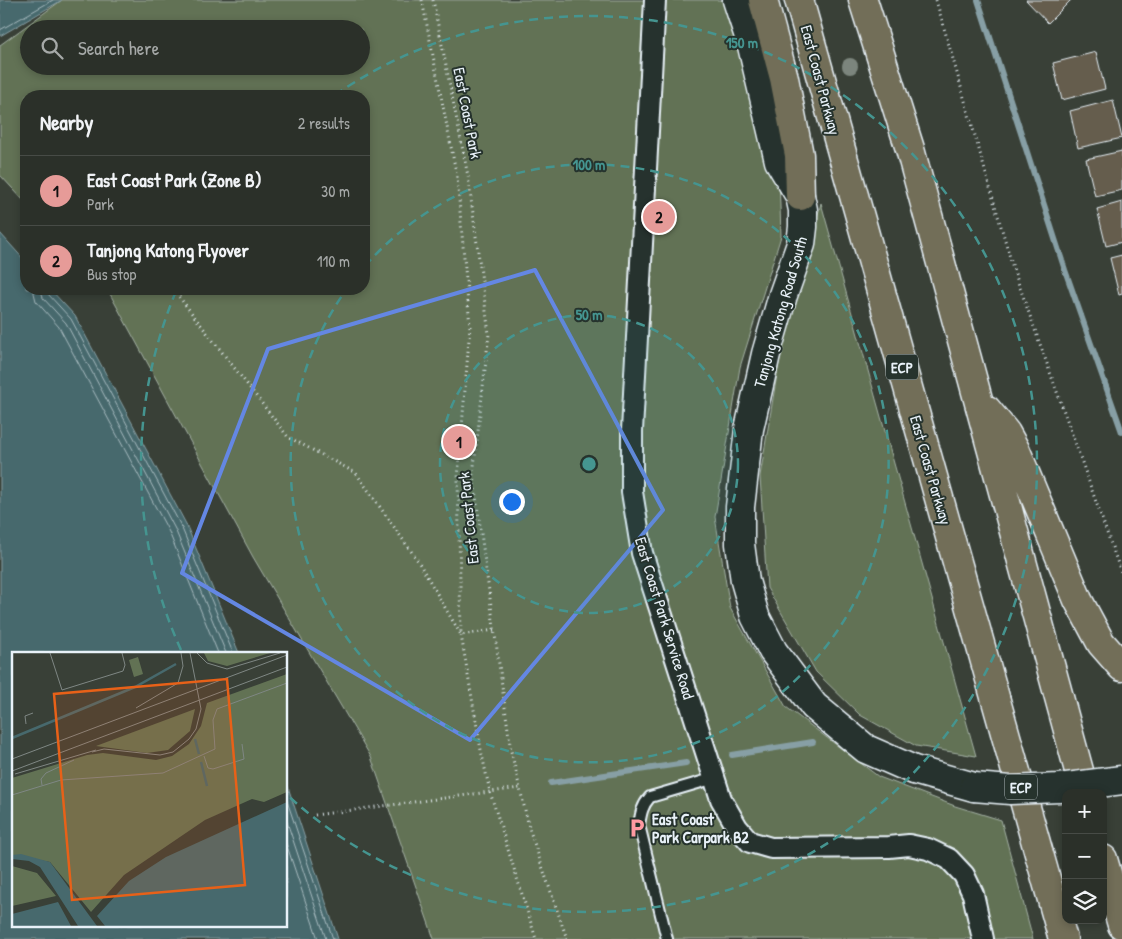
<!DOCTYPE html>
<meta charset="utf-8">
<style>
:root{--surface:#2b3029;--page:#373c35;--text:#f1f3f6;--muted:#a6a9a8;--line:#474b46;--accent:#e69b98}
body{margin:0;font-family:"Patrick Hand",sans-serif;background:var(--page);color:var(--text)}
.controls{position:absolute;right:15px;bottom:15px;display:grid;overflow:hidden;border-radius:10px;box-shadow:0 2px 8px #0003}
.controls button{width:45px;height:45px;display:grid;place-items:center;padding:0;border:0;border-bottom:1px solid var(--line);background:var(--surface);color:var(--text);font:25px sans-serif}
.you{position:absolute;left:511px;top:501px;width:18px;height:18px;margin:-12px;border:4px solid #fff;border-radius:50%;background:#1a73e8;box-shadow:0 0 0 8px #1a73e833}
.badge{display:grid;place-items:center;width:32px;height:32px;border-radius:50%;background:var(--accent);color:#111;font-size:16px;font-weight:700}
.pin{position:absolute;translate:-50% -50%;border:2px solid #fff;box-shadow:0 1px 5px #0006}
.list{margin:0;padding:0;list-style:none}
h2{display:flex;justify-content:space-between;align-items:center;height:65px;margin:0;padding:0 20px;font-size:21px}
h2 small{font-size:16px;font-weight:400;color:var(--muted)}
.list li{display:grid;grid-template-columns:32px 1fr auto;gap:15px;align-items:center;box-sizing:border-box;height:70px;padding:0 20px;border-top:1px solid var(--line)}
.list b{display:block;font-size:19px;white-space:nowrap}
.list p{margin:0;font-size:16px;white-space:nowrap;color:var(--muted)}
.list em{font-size:16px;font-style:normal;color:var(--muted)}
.icon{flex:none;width:28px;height:28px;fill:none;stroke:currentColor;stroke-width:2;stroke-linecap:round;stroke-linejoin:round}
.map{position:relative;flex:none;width:1122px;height:939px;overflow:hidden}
.search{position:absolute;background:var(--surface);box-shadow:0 2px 8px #0003;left:20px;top:20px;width:350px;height:55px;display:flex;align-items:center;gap:12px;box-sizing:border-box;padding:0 18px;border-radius:28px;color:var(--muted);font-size:19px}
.panel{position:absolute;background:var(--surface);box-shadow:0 2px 8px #0003;left:20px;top:90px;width:350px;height:205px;border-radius:20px}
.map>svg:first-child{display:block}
.green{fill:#627254;stroke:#a5b2a6;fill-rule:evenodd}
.water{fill:#47696d;stroke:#879fa5}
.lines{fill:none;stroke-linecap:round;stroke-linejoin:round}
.shore{stroke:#a8bbc0;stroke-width:1}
.stream{stroke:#879fa5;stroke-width:6}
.building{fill:#655d4e;stroke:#e8f1f8}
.lane-casing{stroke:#e8f1f8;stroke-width:14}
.street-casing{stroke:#e8f1f8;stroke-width:24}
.secondary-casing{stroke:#e8f1f8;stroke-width:31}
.highway-casing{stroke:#e8f1f8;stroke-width:31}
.path{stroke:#e8f1f8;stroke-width:3;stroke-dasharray:1 4;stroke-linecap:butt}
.lane{stroke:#26332d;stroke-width:10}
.street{stroke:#26332d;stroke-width:20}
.secondary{stroke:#26332d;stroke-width:28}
.highway{stroke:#726e59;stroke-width:28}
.secondary-bridge-casing{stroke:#e8f1f8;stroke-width:31;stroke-linecap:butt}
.secondary-bridge{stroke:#26332d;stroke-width:28}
.tree{fill:#7c857d}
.marked{fill:none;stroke:#6487e3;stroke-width:4;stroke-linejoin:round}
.ring{fill:none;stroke:#459590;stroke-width:2.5;stroke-dasharray:9 6}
.labels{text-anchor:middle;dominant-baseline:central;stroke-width:4;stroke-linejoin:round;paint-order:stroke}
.shield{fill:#26332d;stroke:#aeb8bb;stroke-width:1}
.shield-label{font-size:15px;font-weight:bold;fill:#e8f1f8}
.street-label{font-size:16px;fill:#e8f1f8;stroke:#26332d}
.poi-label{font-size:16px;font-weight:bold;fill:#e8f1f8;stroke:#26332d;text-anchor:start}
.inset-river{fill:none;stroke:#47696d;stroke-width:2.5}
.inset-road{fill:none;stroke:#7f8784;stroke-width:1}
.view{fill:#e86118;fill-opacity:0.15;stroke:#e86118;stroke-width:2.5}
.inset-edge{fill:none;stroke:#e8f1f8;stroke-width:2.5}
.centre{fill:#459590;stroke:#26332d;stroke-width:2.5}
.ring-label{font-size:15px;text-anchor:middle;font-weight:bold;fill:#459590;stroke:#26332d;stroke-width:4;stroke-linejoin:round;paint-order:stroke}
</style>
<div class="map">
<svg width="1122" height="939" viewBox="0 0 1122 939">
<rect width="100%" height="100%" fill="#394037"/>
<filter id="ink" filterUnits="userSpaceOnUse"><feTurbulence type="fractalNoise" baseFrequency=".02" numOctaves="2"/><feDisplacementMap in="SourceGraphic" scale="10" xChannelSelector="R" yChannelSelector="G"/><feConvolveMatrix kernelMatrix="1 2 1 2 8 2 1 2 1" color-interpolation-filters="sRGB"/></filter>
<g filter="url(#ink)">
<path class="green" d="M62,0h683l33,148 3,88 -41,131 -25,150 15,91 56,99 93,70 76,29 46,14 32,119h-599l-63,-182 -118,-200 -143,-263 -4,-5h258v-193h-338v107l-26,-28v-130zM29,29h332v37h-332z
M821,203l155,553 -60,-10 -56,-31 -44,-43 -49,-84 -7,-112 20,-119z"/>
<path class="water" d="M0,0h62l-62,36z
M0,233l26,29v27h24l25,27 111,208 53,129h-225v272h272v-144l52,158h-338z"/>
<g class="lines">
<path class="shore" d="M0,30l53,-30
M33,289l3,12 23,26 110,205 49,121
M41,289l2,9 23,25 109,206 51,124
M47,289l1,5 23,25 110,207 52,127
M286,798l47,141
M286,819l40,120
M286,843l32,96"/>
<path class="stream" d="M978,0l87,270 57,162
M732,755l81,-13
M551,783l135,-20"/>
</g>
<path class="building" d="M1026,0h45l-23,23z
M1096,52l9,37 -43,11 -9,-37z
M1113,100l9,38 -44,10 -8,-37z
M1122,151v39l-27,6 -9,-37z
M1122,202v40l-16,4 -9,-37z
M1122,255v39l-3,1 -9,-37z"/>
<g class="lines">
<defs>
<path id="lane" d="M667,939l-28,-114c2,-12 3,-19 11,-28l65,-19"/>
<path id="street" d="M655,0l-23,431v61l10,61 79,246 16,28 13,15 21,6 118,-1 20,-2 19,4 21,10 15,16 9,19 10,45"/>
<path id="secondary" d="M737,0l15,46 27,115 21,35 3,14v17l-2,17 -18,51 -17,59 -17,75 -9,78v37l5,37 10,35 18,35 41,55 52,43 48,21 60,17"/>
<path id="highway" d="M763,0l21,78 15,77 1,41
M799,0l264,939
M863,0l47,149 175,644
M987,410l19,23 10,18 62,149 23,43 21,24
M1103,859l19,66"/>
</defs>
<use href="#lane" class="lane-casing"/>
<use href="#street" class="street-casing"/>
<use href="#secondary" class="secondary-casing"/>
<use href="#highway" class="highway-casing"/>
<path class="path" d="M422,0l35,177 13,149 -12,152 3,157 20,115 9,42 46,147
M433,0l35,176 21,158 -16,141 38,276 19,80 37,108
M936,0l77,268 109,307
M173,289l115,148 68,36 62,88 43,74 33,-5
M315,815l205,-27"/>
<use href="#lane" class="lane"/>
<use href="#street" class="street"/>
<use href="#secondary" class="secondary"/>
<use href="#highway" class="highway"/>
<defs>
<path id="secondary-bridge" d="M974,787l36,3 49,-2 63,-8"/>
</defs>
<use href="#secondary-bridge" class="secondary-bridge-casing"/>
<use href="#secondary-bridge" class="secondary-bridge"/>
</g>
<circle class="tree" cx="850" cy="66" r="8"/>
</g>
<path class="marked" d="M535,270l128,240 -193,230 -288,-167 86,-224z"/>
<circle cx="589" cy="464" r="149" fill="#459590" fill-opacity=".12"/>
<g class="ring">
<circle cx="589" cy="464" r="149"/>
<path d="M365 266A299 299 0 1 1 346 290"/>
<path d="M181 650A448 448 0 0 1 177 289M335 95A448 448 0 1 1 286 794"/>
</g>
<defs>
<symbol id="parking-bare" viewBox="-9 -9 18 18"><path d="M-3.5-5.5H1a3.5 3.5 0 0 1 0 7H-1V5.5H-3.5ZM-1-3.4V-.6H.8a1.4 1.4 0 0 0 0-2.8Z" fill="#ff9aa2" stroke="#26332d" stroke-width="2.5" paint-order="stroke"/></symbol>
</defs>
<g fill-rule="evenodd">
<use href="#parking-bare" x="623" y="814" width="28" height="28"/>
</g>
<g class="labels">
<g class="shield">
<rect x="886" y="354.5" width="32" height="25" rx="4"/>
<rect x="1005" y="774.5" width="32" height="25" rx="4"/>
</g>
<g class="shield-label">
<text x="902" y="367">ECP</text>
<text x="1021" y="787">ECP</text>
</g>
<g class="street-label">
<text transform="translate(821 80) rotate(75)">East Coast Parkway</text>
<text transform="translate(468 113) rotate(79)">East Coast Park</text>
<text transform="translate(780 312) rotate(-74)">Tanjong Katong Road South</text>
<text transform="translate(931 470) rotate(74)">East Coast Parkway</text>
<text transform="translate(468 518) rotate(-96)">East Coast Park</text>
<text transform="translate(665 618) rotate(73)">East Coast Park Service Road</text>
</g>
<g class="poi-label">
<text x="652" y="819">East Coast<tspan x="652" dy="18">Park Carpark B2</tspan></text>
</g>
</g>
<g transform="translate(12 652)">
<rect width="275" height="275" fill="#394037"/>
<path d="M192,1h66l-43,13 -19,-5zM126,5l5,17 -9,3 -5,-17zM275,22v118l-23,10 -12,-3 -47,21 -81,55 -33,37 -41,-50 -38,-7v-77l75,-23 16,-2 53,7 16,-4 17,-12 12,-18 6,-23zM183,57l-5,22 -22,19 -21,3 -51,-7zM0,214l25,7 19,23 -44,10z" fill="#627254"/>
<path d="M275,150v124h-182l-8,-10 32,-35 37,-24zM9,202l29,8 47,64h-19l-38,-59 -11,-6 -17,-2v-4zM46,250l13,24h-59v-12z" fill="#47696d"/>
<path class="inset-river" d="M0,86l123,-51 41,-23M183,87l4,15M189,110l6,24"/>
<path class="inset-road" d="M38,1l12,37 61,-19 2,-6 -3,-12M185,1l10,10 20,6 53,-16M124,56l42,-25 5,-17 -2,-13M14,72l-1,-8 8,-3M80,100l12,-3 56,6 13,-3 16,-13 7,-10 5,-20 -11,-56M192,104l4,12 5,1 31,-10 -2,-15M0,107l275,-104M0,119l275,-104M3,122l81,-24M30,133l-1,-6 5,-6 28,-13M0,143l49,-15 102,-7 52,-24 -2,-29 4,-11 70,-26"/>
<path class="view" d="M215,27l18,206 -173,15 -18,-206z"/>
<rect width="275" height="275" class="inset-edge"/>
</g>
<circle cx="589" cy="464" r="8" class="centre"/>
<g class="ring-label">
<text x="742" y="48">150 m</text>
<text x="589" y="170">100 m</text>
<text x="589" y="320">50 m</text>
</g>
</svg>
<div class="controls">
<button>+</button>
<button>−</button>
<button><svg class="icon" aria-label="layers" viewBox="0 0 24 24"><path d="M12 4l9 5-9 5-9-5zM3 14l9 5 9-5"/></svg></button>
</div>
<div class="you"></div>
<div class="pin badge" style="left:459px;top:442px">1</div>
<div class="pin badge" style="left:659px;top:217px">2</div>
<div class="search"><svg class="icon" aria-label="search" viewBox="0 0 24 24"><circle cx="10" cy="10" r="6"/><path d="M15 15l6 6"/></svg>Search here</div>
<section class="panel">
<h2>Nearby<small>2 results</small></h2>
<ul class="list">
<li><span class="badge">1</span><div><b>East Coast Park (Zone B)</b><p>Park</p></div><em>30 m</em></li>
<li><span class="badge">2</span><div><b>Tanjong Katong Flyover</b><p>Bus stop</p></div><em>110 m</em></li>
</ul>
</section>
</div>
